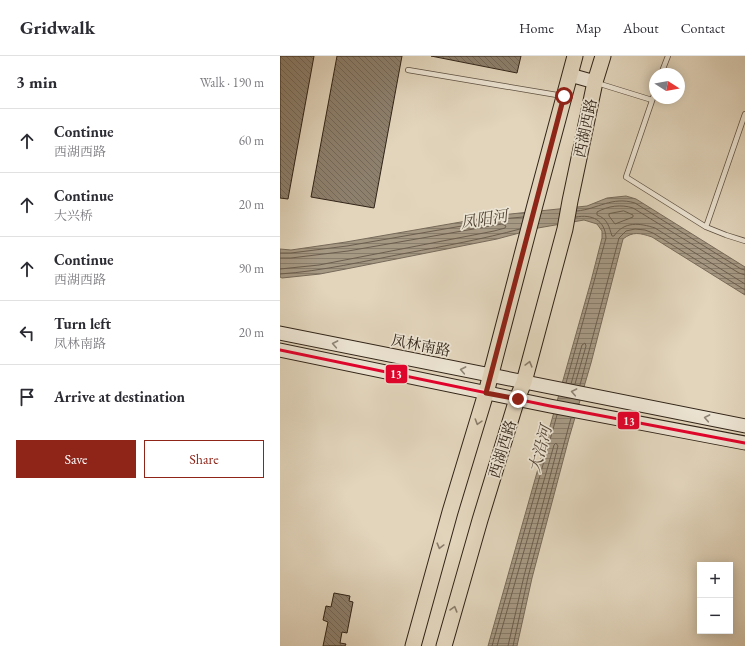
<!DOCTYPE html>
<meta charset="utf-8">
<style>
:root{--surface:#fff;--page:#f7f7f7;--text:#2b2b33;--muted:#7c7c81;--line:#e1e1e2;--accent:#8f2418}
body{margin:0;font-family:"EB Garamond","Noto Serif SC",serif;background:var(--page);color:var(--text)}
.controls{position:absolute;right:12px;bottom:12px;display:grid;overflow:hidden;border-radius:0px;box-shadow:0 2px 10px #0003}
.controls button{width:36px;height:36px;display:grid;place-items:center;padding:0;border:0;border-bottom:1px solid var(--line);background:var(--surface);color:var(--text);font:20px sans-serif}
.compass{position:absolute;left:369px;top:12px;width:36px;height:36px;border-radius:50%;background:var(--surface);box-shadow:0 2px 10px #0003;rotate:101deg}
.stop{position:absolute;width:12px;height:12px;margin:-9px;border:3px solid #8f2418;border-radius:50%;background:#fff}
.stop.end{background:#8f2418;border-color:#fff;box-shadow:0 1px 4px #0008}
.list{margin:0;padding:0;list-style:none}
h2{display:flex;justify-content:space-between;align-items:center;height:52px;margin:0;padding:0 16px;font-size:17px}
h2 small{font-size:13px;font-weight:400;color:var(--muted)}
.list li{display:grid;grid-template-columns:26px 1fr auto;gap:12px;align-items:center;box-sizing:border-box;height:64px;padding:0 16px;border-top:1px solid var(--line)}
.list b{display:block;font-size:15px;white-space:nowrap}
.list p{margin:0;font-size:13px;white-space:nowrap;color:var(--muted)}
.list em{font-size:13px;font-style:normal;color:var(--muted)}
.actions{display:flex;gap:8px;padding:12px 16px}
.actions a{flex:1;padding:9px 0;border:1px solid var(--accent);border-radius:0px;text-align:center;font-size:14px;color:var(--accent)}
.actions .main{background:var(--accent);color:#fff}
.icon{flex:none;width:22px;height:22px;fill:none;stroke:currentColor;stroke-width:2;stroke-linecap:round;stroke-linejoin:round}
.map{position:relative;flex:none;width:465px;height:590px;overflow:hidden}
header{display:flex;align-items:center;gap:24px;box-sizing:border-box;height:56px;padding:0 20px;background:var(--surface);border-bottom:1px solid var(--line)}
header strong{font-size:19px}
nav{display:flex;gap:22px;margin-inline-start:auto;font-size:14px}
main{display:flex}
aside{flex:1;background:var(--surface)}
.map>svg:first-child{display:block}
.water{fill:url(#water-rules);stroke:#776a59}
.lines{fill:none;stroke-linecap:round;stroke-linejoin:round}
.shore{stroke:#6c5e4e;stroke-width:1}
.building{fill:url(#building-back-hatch);stroke:#312418}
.service-casing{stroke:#5d5041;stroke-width:6}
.secondary-casing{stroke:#312418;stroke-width:15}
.primary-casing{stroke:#312418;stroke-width:17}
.service{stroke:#ece4d3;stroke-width:4.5}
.secondary{stroke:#ece4d3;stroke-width:13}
.primary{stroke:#e2d5bc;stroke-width:15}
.bus-1-casing{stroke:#ece4d3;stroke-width:6}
.bus-1{stroke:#e4002b;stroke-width:3}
.oneway{stroke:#8e8476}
.oneway2{stroke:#8a7c6a}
.route{stroke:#8f2418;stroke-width:5}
.labels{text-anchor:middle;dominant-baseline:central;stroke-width:3.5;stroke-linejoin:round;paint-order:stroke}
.street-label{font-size:15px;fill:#312418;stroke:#ece4d3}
.water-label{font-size:16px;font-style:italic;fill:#544738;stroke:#ece4d3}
.line-badge{stroke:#ece4d3;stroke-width:1.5}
.badge-label{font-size:11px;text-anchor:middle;font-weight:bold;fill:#fff}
</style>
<header>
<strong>Gridwalk</strong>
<nav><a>Home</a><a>Map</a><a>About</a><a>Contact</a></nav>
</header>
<main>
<aside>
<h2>3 min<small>Walk · 190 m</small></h2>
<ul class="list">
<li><svg class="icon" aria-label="ahead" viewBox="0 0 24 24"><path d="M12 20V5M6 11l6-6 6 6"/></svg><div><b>Continue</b><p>西湖西路</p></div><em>60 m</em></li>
<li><svg class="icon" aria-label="ahead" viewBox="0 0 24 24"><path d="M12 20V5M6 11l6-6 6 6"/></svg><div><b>Continue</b><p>大兴桥</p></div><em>20 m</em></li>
<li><svg class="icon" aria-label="ahead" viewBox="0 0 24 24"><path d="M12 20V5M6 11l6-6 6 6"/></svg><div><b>Continue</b><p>西湖西路</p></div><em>90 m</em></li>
<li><svg class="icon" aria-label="left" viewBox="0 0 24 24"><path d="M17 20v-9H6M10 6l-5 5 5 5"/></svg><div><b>Turn left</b><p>凤林南路</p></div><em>20 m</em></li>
<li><svg class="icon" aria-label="arrive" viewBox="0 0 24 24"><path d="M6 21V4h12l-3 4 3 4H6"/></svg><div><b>Arrive at destination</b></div></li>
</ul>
<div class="actions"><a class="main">Save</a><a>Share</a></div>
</aside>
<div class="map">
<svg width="465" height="590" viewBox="0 0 465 590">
<defs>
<pattern id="water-rules" width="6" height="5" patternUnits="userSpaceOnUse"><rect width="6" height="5" fill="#a69984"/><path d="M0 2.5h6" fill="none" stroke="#887d6b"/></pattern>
<pattern id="building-back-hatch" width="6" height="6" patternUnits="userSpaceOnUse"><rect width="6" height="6" fill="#8d806d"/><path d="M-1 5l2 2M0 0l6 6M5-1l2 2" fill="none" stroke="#746959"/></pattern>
</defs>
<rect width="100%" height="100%" fill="#e2d5bc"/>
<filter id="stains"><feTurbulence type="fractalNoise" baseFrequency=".005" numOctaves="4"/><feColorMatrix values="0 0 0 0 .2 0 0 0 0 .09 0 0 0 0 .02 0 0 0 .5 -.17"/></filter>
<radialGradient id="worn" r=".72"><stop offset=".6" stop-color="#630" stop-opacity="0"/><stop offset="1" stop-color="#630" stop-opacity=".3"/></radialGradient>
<path class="water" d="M346,140l10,3 109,68v28l-93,-58c-12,-4 -19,-6 -29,2l-32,124 -22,75 -37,140 -15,68h-29l103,-365 11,-43v-7l-5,-7 -13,-4 -46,8 -41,11 -146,29 -31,6 -38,4 -2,-1v-28l11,1 55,-8 155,-27 86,-9 20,-8z"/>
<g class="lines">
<path class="shore" d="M297,155c21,-2 35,-15 58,-8l106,66 4,1
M344,155l9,4v2l-18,7 -6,-8v-2z
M0,197h11l56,-7 155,-27 21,-2
M0,202h11l57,-7 154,-27 4,2 -1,2 -11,3 -144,28 -31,6 -39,4
M0,218c43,-3 85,-13 127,-21 38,-7 76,-14 113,-24
M465,219l-6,-2 -106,-65c-12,-4 -25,-2 -36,4v3c11,4 12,12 15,21h2c10,-15 26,-13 41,-8l90,56
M286,327l40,-145c-1,-18 -14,-24 -30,-21
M291,328l11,-39 3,-2 1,3 -11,38
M300,329l39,-147 7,-7 9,-2 10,1 8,3 92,57
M212,590l65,-231
M217,590l57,-201 2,-2 2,3 -34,130 -16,70
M233,590l15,-69 43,-159"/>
</g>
<path class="building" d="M0,0h34l-26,143 -8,-1z
M57,0h65l-28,152 -63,-11z
M151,0h90l-4,17z
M54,537l16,3 -1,5 4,1 -6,31 -5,-1 -2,11 6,1 -1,2h-22l5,-24 -5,-2 3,-14 5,1z"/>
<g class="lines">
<defs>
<path id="service" d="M128,14l155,26
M381,18l7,-18
M317,27l55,17
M375,36l-29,85 80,50 20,8 19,6
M426,171l39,-113"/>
<path id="secondary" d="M290,19l25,7
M0,277l465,93
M0,294l270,56 195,37"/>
<path id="primary" d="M133,590l37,-134 36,-119 49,-188 40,-149
M164,590l36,-126 37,-121 7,-17 41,-153 5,-28 25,-119 8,-26"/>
</defs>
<use href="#service" class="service-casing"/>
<use href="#secondary" class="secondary-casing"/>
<use href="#primary" class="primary-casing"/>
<use href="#service" class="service"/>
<use href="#secondary" class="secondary"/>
<use href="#primary" class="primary"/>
<defs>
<path id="bus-1" d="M0,294l270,56 195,37"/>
</defs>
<use href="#bus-1" class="bus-1-casing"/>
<use href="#bus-1" class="bus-1"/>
</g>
<defs><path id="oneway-chevron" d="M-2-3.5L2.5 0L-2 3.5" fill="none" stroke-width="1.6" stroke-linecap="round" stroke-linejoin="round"/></defs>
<g class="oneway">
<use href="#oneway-chevron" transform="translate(55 288) rotate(-169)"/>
<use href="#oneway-chevron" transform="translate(183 314) rotate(-169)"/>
<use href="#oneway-chevron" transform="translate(294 336) rotate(-169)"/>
<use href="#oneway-chevron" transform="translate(427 362) rotate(-169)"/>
</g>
<g class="oneway2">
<use href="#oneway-chevron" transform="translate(249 308) rotate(-75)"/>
<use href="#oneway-chevron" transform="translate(198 366) rotate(107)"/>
<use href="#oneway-chevron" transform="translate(160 490) rotate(105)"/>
<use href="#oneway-chevron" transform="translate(174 553) rotate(-74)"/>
</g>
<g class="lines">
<path class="route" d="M238,343l-32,-6 78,-297"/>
</g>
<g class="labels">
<g class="street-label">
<text transform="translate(305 72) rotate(-78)">西湖西路</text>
<text transform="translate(141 289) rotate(11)">凤林南路</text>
<text transform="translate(222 393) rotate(-73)">西湖西路</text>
</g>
<g class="water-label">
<text transform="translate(204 163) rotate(-9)">凤阳河</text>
<text transform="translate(260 393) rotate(-75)">大沿河</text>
</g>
</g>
<g class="line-badge">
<rect x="105" y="308" width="23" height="20" rx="4" fill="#e4002b"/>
<rect x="337" y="355" width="23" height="19" rx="4" fill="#e4002b"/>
</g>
<g class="badge-label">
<text x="116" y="322">13</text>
<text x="349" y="369">13</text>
</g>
<rect width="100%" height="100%" filter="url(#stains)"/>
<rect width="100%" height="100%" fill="url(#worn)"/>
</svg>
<div class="controls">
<button>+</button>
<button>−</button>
</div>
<svg class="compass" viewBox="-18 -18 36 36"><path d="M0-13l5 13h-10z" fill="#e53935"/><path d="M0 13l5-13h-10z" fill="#7c7c81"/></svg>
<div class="stop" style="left:284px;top:40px"></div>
<div class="stop end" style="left:238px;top:343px"></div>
</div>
</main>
